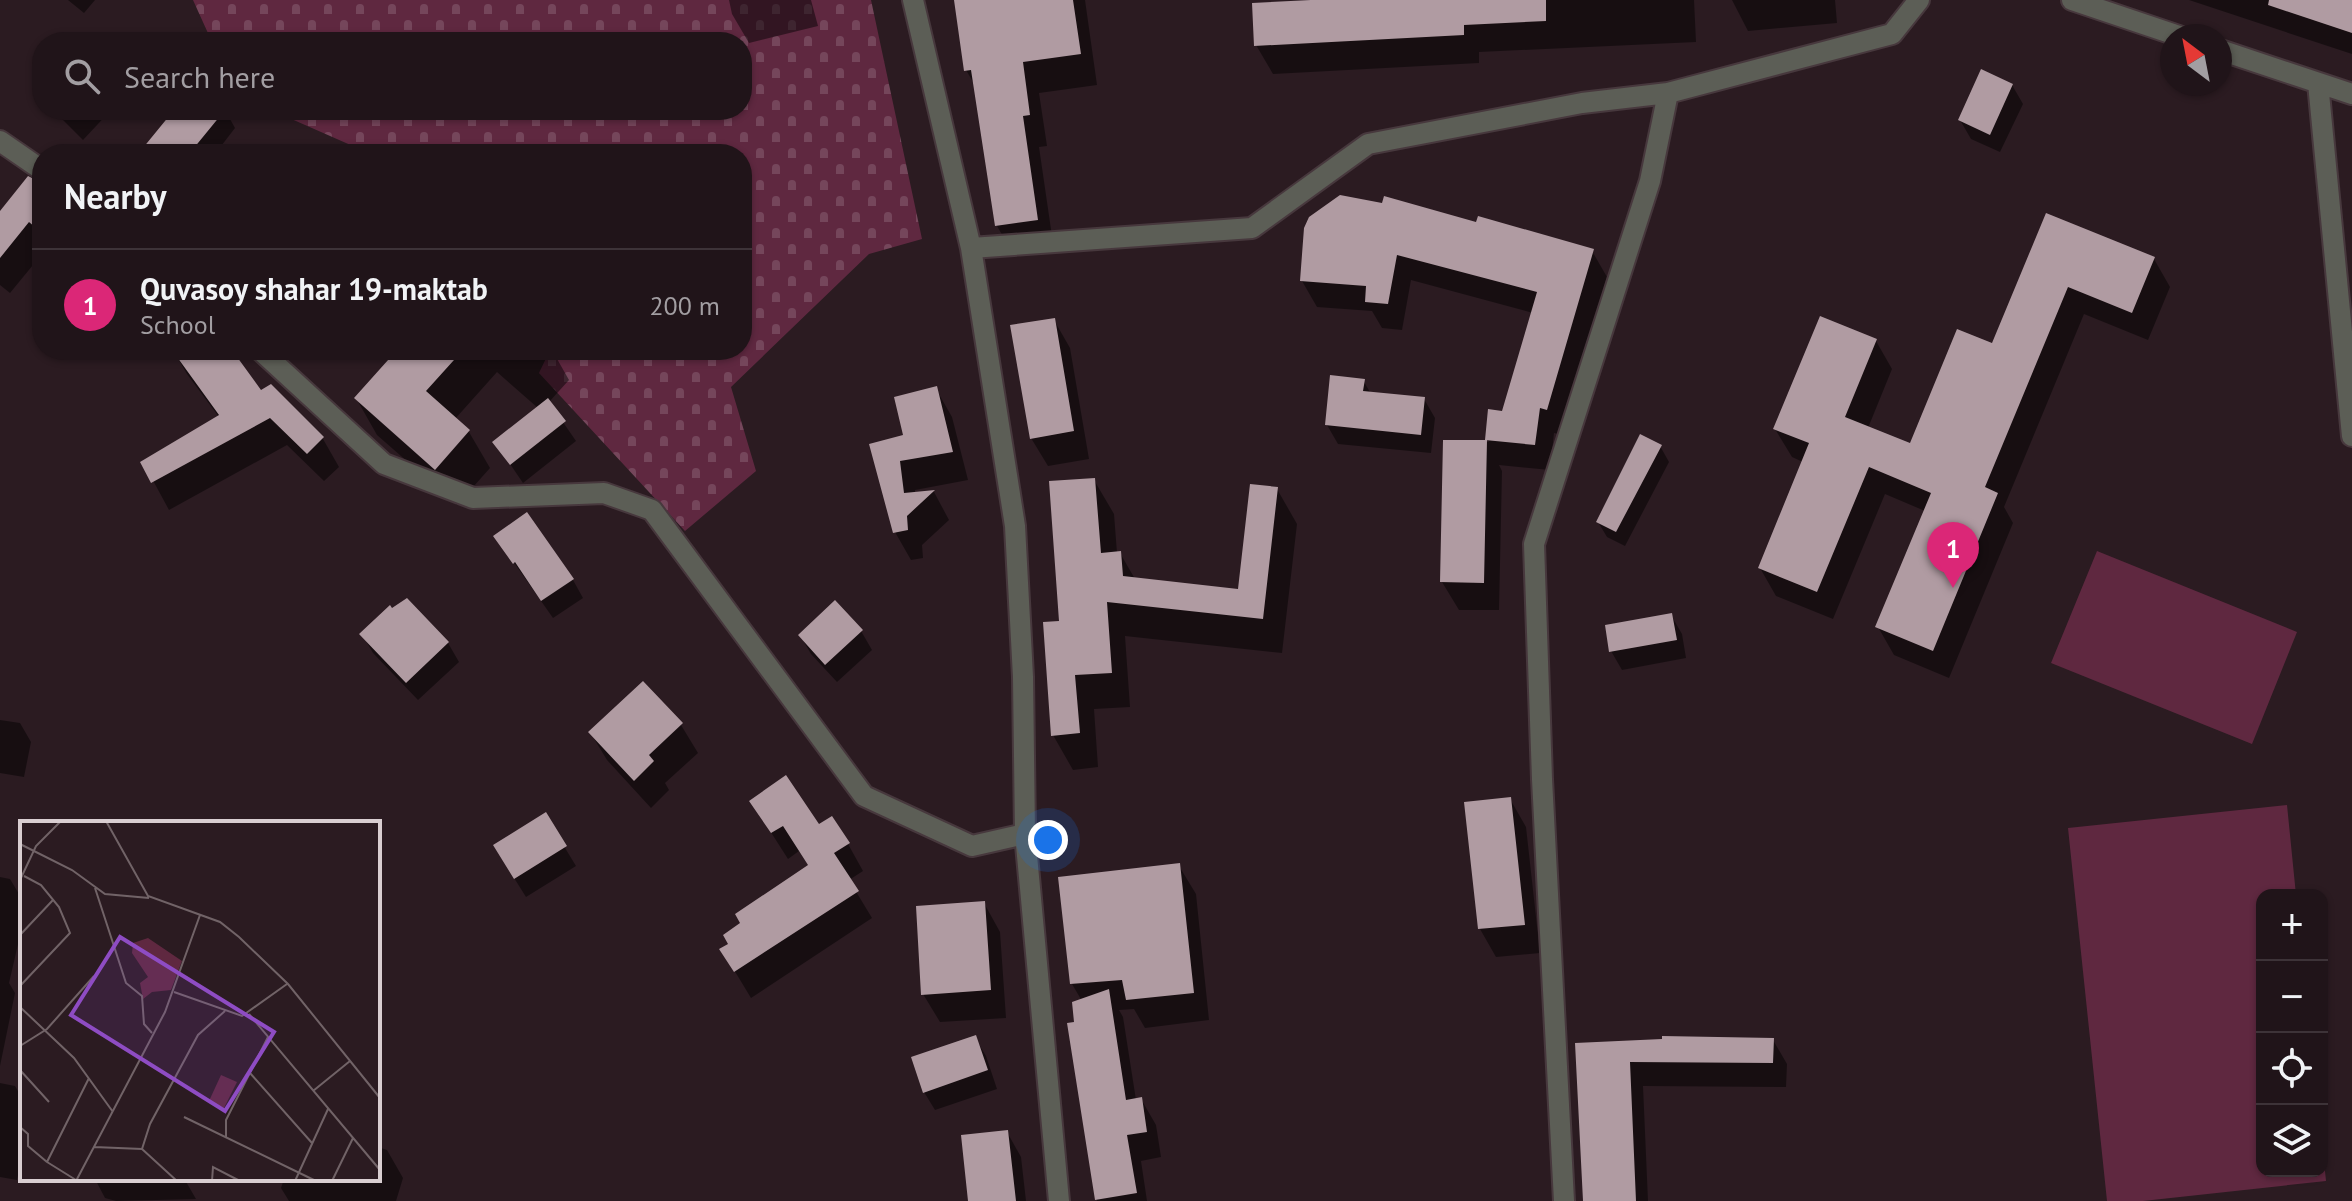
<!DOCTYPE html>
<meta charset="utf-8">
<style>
:root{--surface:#201419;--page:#2d2126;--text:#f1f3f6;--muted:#a29ea2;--line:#3d3338;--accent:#db2777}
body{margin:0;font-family:"PT Sans",sans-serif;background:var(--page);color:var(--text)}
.controls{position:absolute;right:24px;bottom:24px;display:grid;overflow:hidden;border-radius:16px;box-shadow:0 2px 6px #0004}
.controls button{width:72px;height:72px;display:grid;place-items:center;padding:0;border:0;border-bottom:2px solid var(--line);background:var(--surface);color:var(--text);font:40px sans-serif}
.compass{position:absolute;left:2160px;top:24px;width:72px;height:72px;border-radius:50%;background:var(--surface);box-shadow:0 2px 6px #0004;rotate:328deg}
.you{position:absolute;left:1048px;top:840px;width:28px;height:28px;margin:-20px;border:6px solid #fff;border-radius:50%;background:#1a73e8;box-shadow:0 0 0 12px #1a73e833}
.badge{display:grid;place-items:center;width:52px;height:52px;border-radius:50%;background:var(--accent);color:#fff;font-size:26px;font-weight:700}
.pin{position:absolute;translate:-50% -66px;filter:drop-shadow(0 2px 4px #0008)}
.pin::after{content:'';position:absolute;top:42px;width:28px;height:24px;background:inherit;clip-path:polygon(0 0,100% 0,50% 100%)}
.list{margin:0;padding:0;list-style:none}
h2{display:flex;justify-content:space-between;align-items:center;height:104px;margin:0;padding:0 32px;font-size:34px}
h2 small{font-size:26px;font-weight:400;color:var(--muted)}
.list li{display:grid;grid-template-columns:52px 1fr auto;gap:24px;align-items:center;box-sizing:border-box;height:112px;padding:0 32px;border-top:2px solid var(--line)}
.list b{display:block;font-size:30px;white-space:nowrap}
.list p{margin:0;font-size:26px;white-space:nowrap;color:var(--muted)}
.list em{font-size:26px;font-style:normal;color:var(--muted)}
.icon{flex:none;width:44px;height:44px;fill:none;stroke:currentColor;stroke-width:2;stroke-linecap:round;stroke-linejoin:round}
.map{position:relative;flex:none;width:2352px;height:1201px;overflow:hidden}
.search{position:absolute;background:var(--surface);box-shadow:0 2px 6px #0004;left:32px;top:32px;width:720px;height:88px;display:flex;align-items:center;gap:20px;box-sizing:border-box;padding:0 28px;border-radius:32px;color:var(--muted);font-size:30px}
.panel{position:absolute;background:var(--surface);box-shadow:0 2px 6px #0004;left:32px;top:144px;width:720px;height:216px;border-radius:32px}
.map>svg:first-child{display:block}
.cemetery{fill:url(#cemetery-stones)}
.garden{fill:#5f2840}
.shadow{fill:#0007}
.building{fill:#b09ba2}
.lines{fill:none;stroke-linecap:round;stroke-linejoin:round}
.minor-casing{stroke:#47383d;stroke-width:24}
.minor{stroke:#5c5e56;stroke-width:20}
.inset-road{fill:none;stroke:#716367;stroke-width:2}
.view{fill:#8e4cc3;fill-opacity:0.15;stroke:#8e4cc3;stroke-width:4}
.inset-edge{fill:none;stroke:#d9ced1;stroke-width:4}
</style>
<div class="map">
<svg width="2352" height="1201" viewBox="0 0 2352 1201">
<defs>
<pattern id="cemetery-stones" width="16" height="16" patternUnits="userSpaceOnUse" patternTransform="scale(2)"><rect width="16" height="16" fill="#5f2840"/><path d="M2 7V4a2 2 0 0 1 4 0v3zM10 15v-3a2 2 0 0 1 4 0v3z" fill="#75465b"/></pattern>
</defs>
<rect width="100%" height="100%" fill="#2b1b21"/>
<path class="cemetery" d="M193,0h678l51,239 -53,15 -138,133 25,84 -71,60 -146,-158 11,-23h192v-196h-371l-100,-44h471v-68h-530z"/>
<path class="garden" d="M2097,551l200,81 -45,112 -201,-81z
M2287,805l9,90h-34v276h60v-30l4,40 -183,20h-36l-39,-373z"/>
<path class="shadow" d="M68,0h27l-11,13z
M729,0h82l7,26 -69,17 -17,-29z
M956,0h129l12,85 -58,8 8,53 -8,1 15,103 -39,7 -18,-31 -21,-139 -10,-17z
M1331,0h363l2,42 -217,10v11l-206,11 -17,-29z
M1732,0h103l2,23 -89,8z
M2189,0h163v54z
M2012,85l11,19 -23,48 -29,-13 -11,-19z
M53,110h58l-28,30z
M177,110h48l10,18 -20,26h-74z
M42,186v68l-32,39 -10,-8v-71z
M2047,215l107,44 16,28 -22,53 -64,-26 -80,193 9,16 -64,155 -55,-23 -16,-28 47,-116 -40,-17 -52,125 -57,-23 -16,-28 43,-106 -11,-5 -17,-28 101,-88 16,28 -24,59 43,18 82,-100z
M1477,225l115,26 15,26 -45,158 -8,-2 -4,37 -51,-5 3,6 -3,139h-40l-17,-28 3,-140h44l-2,-3 17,-26 29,-100 -122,-33 -9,50 -20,-2 -10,-17 -55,-4 -15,-26z
M1054,320l16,28 19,111 -41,7 -17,-28z
M173,350h56l31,42 10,-6 53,53 16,28 -15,14 -37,-36 -118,65 -26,-48 76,-45 -32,-43z
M399,350h153l17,30 -20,22 27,39 -53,42 -28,-41 43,-34 -41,-36 -42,47 14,13 21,36 -33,37 -80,-70 -21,-37z
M1363,380l8,14 53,5 11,19 -4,35 -93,-9 -11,-19z
M936,389l16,28 16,63 -53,10v4l19,-2 15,28 -27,25 1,13 -12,2 -16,-28 -23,-87 33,-8z
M1660,446l9,16 -44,84 -18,-9 -9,-15z
M1094,480l20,34 3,39h3l15,26 105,12 37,-102 20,35 -15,129 -157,-17 5,71 -36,2 4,58 -25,3 -20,-35 9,-112z
M496,537l77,43 10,18 -30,20z
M1671,615l11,19 4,24 -64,12 -11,-19z
M861,631l11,19 -35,32 -26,-28 -11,-19z
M362,634l86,9 11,19 -41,38 -45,-47z
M643,683l38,42 17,28 -33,30 4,7 -18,18 -44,-48 -17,-28z
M0,720l20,3 11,19 -7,35 -24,-4z
M1510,799l16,28 14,126 -44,4 -16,-28z
M751,801l68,26 29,17 15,27 -14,9 23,38 -121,80 -29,-48 88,-83 -11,-16 -11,8z
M545,815l31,51 -50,31 -20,-32z
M1179,866l17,28 13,126 -64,8 -11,-19 -15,1 4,7 13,83 5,-1 15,26 5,32 -20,4 6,40h-50l-27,-176 6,-1 6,-23 -10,-17z
M0,877l10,2 12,20v28l-13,56 6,10 -15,73z
M984,903l16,29 6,86 -66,4 -17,-28z
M975,1038l11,18 11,33 -62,21 -11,-18z
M1773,1040l14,24 -1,23 -143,-1 5,115h-63l-8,-156z
M0,1083l15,3 7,12v58l-5,24 -17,-3z
M1007,1132l14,25 5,44h-56z
M378,1147l9,3 16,28 -7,23h-107l-8,-13 3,-9h94z
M95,1179h86l4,1 11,19 -80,2 -11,-3z"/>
<path class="building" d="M954,0h119l8,54 -58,8 7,53 -7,1 15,104 -43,6 -24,-156 -7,1z
M1311,0h235v21l-82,4v10l-210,11 -2,-43z
M2269,0h83v33l-84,-28z
M1981,69l32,15 -23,51 -32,-15z
M174,110h51l-36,44h-51z
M28,176l14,7v50l-13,-11 -29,36v-47z
M1340,195l42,8 2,-7 92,26 2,-6 116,33 -47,161 -7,-2 -5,37 -50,-5 3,-31 14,2 35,-119 -140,-37 -9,49 -23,-2 1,-16 -66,-5 4,-53 5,-11z
M2046,213l109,44 -23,56 -64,-26 -83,200 13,6 -65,158 -58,-24 56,-134 -62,-26 -52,125 -59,-24 51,-125 -36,-14 47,-113 57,23 -32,78 65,26 47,-114 35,14z
M1055,318l19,113 -44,8 -20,-114z
M172,350h60l29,40 10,-6 53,53 -17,17 -37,-36 -119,65 -11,-21 79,-47z
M397,350h66l-37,41 44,39 -35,40 -81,-72z
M1330,375l35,4 -2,12 62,6 -4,38 -96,-10z
M937,386l16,66 -53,9 4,32 31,-3 -28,26 1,14 -15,3 -24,-89 34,-9 -9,-38z
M548,398l18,23 -56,44 -18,-23z
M1640,434l22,11 -46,87 -20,-10z
M1443,440h44l-3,143 -44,-1z
M1095,478l6,75 20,-2 2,25 115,13 12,-105 28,3 -15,132 -156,-17 5,71 -37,2 5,58 -29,3 -8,-114 16,-1 -10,-140z
M527,512l47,67 -33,22 -26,-39 -2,2 -20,-28z
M407,598l42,44 -43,41 -47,-49 31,-29 2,3z
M835,600l28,30 -38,35 -27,-30z
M1672,613l5,27 -68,12 -4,-27z
M643,681l40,42 -34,32 5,6 -20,20 -46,-49z
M786,775l33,49 13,-8 18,27 -16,10 25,38 -125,81 -15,-23 9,-5 -5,-9 17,-12 -5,-9 73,-49 -25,-39 -12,7 -22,-32z
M1511,797l14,128 -47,4 -14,-127z
M546,812l21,34 -53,33 -21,-34z
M1180,863l14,130 -68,7 -4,-20 -52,4 -12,-107z
M985,901l6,89 -70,5 -5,-89z
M1109,989l17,111 16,-3 5,35 -20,3 10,58 -42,7 -28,-177 7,-1 -2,-20z
M976,1035l12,35 -65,23 -12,-36z
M1662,1036l112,2 -1,25 -143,-1 6,139h-53l-8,-158 87,-4z
M1008,1130l8,71h-48l-7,-66z"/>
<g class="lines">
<defs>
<path id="minor" d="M913,0l58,248 44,278 8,151 2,157 34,367
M2072,0l107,36
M2220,50l132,44
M2318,83l34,353
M0,141l42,29
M971,248l281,-20 116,-84 214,-41 86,-10 224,-59 27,-34
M260,350l124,114 89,34 131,-5 48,17 212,286 108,50 53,-12
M1564,1201l-22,-422 -8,-235 116,-363 18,-88"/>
</defs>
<use href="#minor" class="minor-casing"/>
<use href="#minor" class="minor"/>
</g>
<g transform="translate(20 821)">
<rect width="360" height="360" fill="#2b1b21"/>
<path d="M128,117l34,23 -11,29 -19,2 -9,7 -3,-16 8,-6 -16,-24 1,-10z" fill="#5f2840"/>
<path d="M201,254l16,7 -13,26 -15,-7z" fill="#5f2840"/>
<path class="inset-road" d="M86,0l42,75 72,26 19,15 49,47 92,114M0,23l52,26 33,24 44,4M0,59l16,-34 25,-25M75,67l31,95 16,13 2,28 8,9M0,114l33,-35M0,165l50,-53 -11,-26 -18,-22 -17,-9M154,171l68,24 45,-32M0,186l54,51 39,54M229,193l131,156M0,225l27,-17 47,-53M0,249l29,32M230,252l62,70M293,270l37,-30M164,296l132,64M0,306l8,7v12l19,16M206,316v-17l42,-83M74,326l48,2 35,32M122,328l8,-25 48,-89 27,-24M56,359l-29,-18 42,-84M56,360l89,-169 35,-97M192,360l1,-14 27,14M275,360l33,-72M312,360l21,-43"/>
<path class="view" d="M100,116l154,95 -49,79 -154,-96z"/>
<rect width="360" height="360" class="inset-edge"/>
</g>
</svg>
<div class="controls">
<button>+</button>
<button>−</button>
<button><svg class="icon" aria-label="locate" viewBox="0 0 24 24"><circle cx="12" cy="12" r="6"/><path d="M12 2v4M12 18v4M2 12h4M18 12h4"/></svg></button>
<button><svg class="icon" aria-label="layers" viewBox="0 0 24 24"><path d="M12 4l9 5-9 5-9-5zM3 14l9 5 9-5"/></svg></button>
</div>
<svg class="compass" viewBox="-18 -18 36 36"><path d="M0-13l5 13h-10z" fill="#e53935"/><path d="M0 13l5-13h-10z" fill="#a29ea2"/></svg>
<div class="you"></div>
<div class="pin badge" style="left:1953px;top:588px">1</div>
<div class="search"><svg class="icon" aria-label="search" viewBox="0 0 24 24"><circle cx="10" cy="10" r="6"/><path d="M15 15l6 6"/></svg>Search here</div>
<section class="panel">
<h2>Nearby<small></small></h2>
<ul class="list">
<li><span class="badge">1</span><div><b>Quvasoy shahar 19-maktab</b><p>School</p></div><em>200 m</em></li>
</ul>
</section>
</div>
